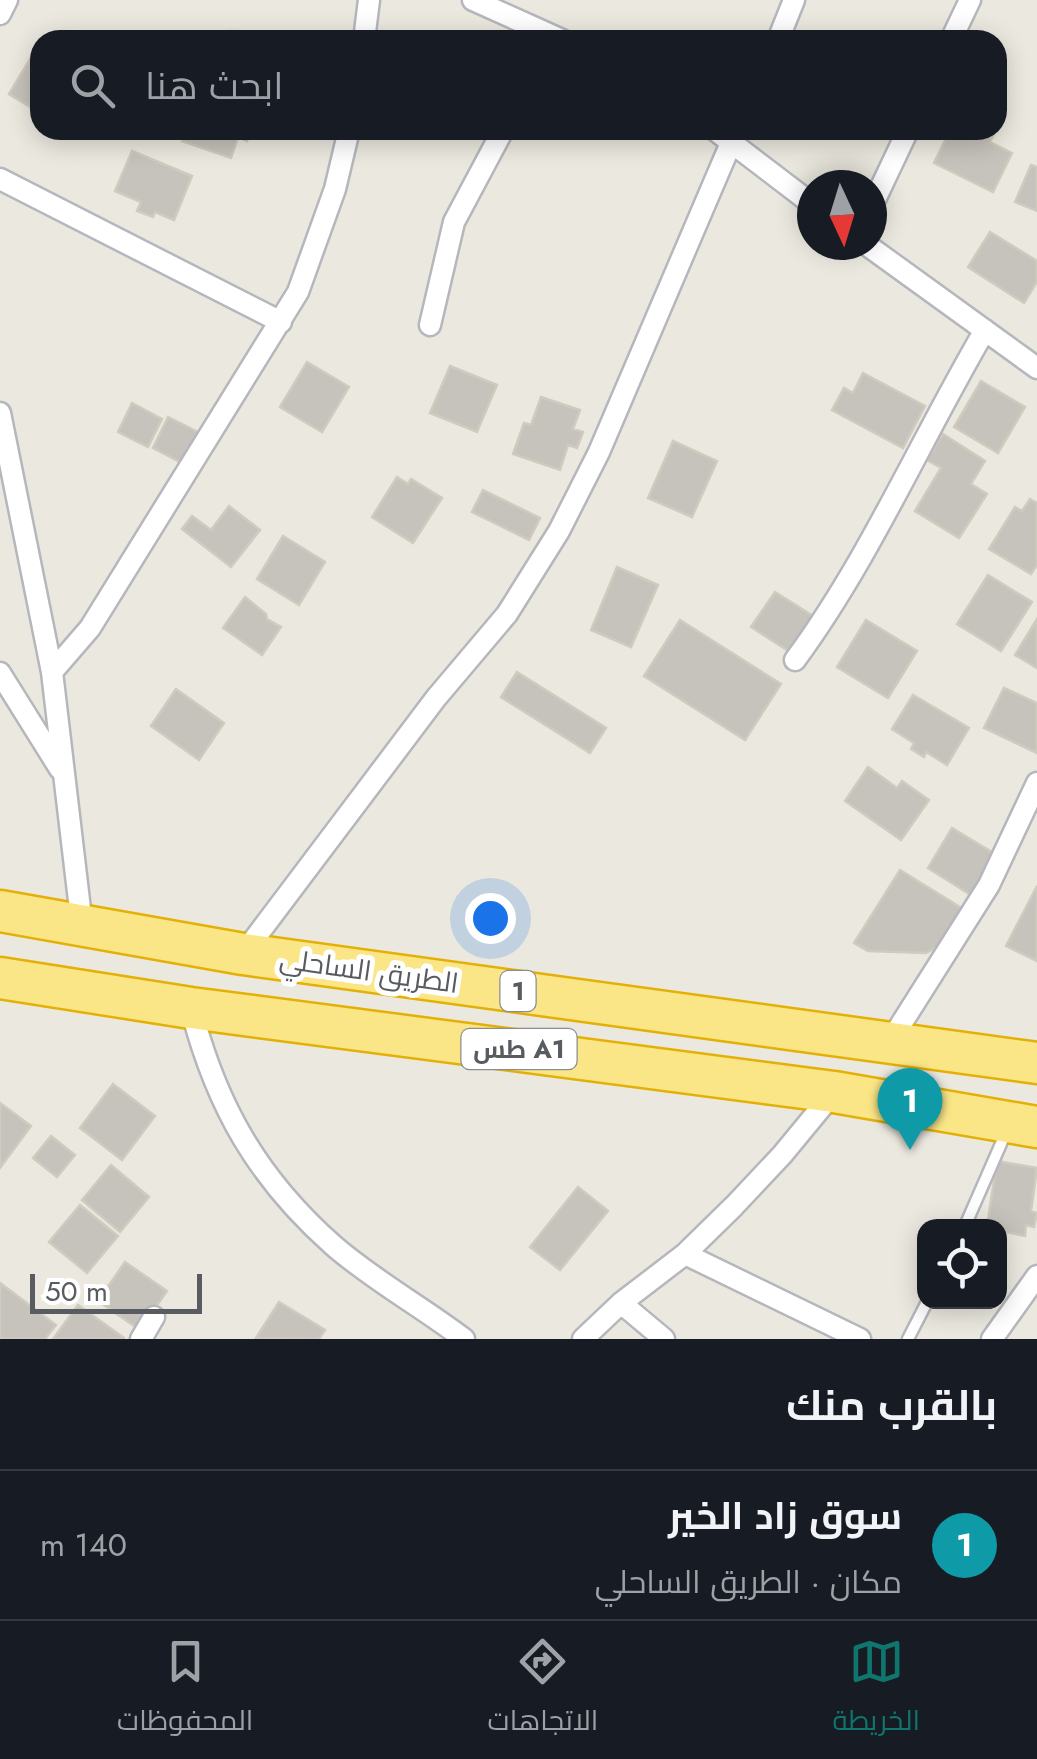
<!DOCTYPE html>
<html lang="ar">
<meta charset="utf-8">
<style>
:root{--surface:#171b24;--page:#20242c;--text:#f1f3f6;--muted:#9ea1a6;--line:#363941;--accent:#0f766e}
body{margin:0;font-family:Jost,Cairo,sans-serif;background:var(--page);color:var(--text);direction:rtl}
.controls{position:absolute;right:30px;bottom:30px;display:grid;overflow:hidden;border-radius:20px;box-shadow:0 5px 25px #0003}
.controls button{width:90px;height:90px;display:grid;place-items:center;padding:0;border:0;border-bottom:2px solid var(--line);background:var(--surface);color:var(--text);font:50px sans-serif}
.compass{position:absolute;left:797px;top:170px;width:90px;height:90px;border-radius:50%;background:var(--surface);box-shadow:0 5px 25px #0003;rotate:176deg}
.scale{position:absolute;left:30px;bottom:25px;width:172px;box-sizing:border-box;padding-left:10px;border:5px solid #585b60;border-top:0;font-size:28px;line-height:35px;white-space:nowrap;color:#585b60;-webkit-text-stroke:8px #fff;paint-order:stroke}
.you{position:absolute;left:490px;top:918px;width:35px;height:35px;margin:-25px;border:8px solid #fff;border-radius:50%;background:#1a73e8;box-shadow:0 0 0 15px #1a73e833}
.badge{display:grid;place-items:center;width:65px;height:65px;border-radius:50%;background:var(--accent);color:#fff;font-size:32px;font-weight:700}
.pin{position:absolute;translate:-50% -82px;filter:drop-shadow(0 2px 5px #0008)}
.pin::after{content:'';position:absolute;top:52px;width:35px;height:30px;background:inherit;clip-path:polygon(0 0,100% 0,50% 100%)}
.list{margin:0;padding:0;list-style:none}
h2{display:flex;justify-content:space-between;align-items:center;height:130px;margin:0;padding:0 40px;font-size:42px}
h2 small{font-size:32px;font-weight:400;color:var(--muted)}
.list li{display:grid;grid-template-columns:65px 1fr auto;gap:30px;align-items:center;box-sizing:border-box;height:150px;padding:0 40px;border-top:2px solid var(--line)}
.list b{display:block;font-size:38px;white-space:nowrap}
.list p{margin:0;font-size:32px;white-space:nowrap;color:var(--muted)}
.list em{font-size:32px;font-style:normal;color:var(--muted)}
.icon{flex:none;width:55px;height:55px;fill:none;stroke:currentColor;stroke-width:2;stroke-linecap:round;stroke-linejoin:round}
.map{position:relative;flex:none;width:1037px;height:1339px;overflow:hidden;direction:ltr}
.search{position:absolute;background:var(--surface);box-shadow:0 5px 25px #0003;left:30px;right:30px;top:30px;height:110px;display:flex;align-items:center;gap:25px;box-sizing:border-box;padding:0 35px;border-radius:30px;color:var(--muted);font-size:38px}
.sheet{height:280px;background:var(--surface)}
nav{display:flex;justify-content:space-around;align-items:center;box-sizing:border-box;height:140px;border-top:2px solid var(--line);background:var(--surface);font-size:28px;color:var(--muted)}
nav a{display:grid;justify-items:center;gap:5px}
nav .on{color:var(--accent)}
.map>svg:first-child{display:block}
.building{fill:#c6c3bc;stroke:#cfcbbe;stroke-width:2.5}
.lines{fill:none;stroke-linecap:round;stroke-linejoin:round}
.lane-casing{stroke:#b5b7bc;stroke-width:15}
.street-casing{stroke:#b5b7bc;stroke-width:25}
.highway-casing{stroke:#e4b006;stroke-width:45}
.lane{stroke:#fff;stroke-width:10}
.street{stroke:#fff;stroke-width:20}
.highway{stroke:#fae687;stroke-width:40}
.labels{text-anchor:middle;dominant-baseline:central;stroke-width:10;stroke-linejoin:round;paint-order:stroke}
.shield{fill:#fff;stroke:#8a8c90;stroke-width:2.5}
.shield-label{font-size:25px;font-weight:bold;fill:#585b60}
.street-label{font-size:28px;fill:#585b60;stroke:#fff}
</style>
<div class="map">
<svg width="1037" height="1339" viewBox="0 0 1037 1339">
<rect width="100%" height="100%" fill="#ebe9df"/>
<path class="building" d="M232,31l19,9h-23z
M39,44l1,1v68l-31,-19z
M186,130h65l-4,11 -9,-4 -7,21 -49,-17z
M950,130h35l9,4 -4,8 22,11 -19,39 -59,-29z
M132,151l60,25 -18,44 -19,-8 -2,5 -16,-6 4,-9 -26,-11z
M1031,165l6,2v44l-22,-9z
M990,232l47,29v21l-13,21 -56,-36z
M307,362l42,25 -27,45 -42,-25z
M450,366l47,19 -20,47 -47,-19z
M863,373l62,33 -22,42 -71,-38 12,-22 9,5z
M981,381l44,26 -27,46 -44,-26z
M541,397l39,13 -7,19 10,3 -6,16 -9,-3 -8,25 -47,-16 11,-31 7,2z
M132,403l30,16 -14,28 -30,-15z
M168,417l30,15 -16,31 -29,-15z
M943,434l42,27 -14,23 16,10 -28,44 -44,-27 26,-43 -14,-8z
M673,441l44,20 -25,56 -44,-19z
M397,477l11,7 3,-5 31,19 -29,45 -41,-26z
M483,490l57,28 -11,22 -57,-28z
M1030,499l7,4v62l-6,9 -42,-25 26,-42 7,4z
M229,506l31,24 -29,37 -49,-38 10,-13 19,14z
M283,536l42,26 -26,43 -42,-26z
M617,567l41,18 -27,62 -40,-17z
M988,575l44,27 -31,49 -44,-27z
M775,592l38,24 -23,36 -39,-25z
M245,597l21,17 1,5 14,8 -19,28 -39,-27z
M1037,619v49l-22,-13z
M680,620l101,64 -36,56 -101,-64z
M866,620l51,31 -29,47 -51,-31z
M517,672l89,56 -16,25 -89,-56z
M1004,688l33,15v50l-53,-25z
M176,689l48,34 -25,37 -48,-34z
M913,695l56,33 -22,37 -21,-13 -2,5 -13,-8 3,-6 -22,-14z
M868,767l29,21 5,-7 27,19 -28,40 -56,-39z
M952,828l43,26 -24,41 -43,-27z
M900,870l71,44 -15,23 -30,16 -58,-2 -14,-8z
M1037,886v75l-31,-15z
M113,1084l42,32 -33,44 -42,-32z
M0,1103l31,23 -31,42z
M51,1136l24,19 -18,22 -24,-19z
M997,1161l40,7 -6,43 6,2 -3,14 -8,-2 -1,11 -25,-5v-5h-13z
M111,1165l38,32 -29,35 -38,-32z
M578,1187l30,24 -48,59 -30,-23z
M80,1205l38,31 -31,37 -38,-31z
M125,1262l42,29 -27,39 -42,-29z
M0,1283l56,42 -11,14h-45z
M279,1302l46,28 -6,9 -63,-1z
M78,1305l46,33v1h-71z"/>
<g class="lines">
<defs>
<path id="lane" d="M965,1226l42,-96
M908,1339l19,-37"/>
<path id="street" d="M473,0l89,40
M0,14l7,-14
M364,40l5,-40
M778,40l16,-40
M951,40l19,-40
M715,130l97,74
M0,179l281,143
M872,206l36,-76
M867,245l170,123
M430,325l24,-103 49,-92
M0,413l52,259 30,254
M795,660c75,-102 126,-221 190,-330
M52,672l38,-44 208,-336 37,-103 14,-59
M0,673l60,96
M243,954l193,-256 71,-84 52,-83 40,-79 132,-309
M191,1008c25,98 67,171 143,238 39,34 88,61 130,93
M891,1040l98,-155 48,-102
M685,1254l175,85
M621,1303l43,36
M141,1339l13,-22
M583,1339l38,-36 64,-49 49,-48 48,-51 52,-63
M992,1339l45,-63"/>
<path id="highway" d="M0,911l243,43 794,109
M0,978l191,30 643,84 203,35"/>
</defs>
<use href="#lane" class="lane-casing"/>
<use href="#street" class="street-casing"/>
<use href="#highway" class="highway-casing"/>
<use href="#lane" class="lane"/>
<use href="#street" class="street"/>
<use href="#highway" class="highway"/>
</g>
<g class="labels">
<g class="shield">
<rect x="500.5" y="971" width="35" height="40" rx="8"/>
<rect x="461.5" y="1029" width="115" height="40" rx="8"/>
</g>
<g class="shield-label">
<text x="518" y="991">1</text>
<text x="519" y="1049">طس A1</text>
</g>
<g class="street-label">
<text transform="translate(369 971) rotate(8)">الطريق الساحلي</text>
</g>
</g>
</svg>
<div class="controls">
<button><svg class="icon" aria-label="locate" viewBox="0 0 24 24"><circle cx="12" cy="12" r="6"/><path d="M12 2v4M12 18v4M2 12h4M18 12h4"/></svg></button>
</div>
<svg class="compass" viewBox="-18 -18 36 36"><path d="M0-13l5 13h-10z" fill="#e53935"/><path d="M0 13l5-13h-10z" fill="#9ea1a6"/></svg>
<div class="scale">50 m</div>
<div class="you"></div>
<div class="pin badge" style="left:910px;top:1150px;background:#0f9aa8">1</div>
<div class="search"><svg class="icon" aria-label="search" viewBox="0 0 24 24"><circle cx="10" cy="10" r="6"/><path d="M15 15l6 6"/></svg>ابحث هنا</div>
</div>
<section class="sheet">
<h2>بالقرب منك<small></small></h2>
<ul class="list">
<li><span class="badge" style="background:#0f9aa8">1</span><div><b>سوق زاد الخير</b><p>مكان · الطريق الساحلي</p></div><em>140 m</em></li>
</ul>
</section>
<nav>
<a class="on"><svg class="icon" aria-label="map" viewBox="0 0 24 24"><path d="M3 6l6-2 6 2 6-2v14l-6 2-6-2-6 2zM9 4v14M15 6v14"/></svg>الخريطة</a>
<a><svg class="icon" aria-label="directions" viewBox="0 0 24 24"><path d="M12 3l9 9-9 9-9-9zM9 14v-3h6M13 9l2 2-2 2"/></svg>الاتجاهات</a>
<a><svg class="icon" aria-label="saved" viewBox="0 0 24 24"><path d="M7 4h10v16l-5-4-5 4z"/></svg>المحفوظات</a>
</nav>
